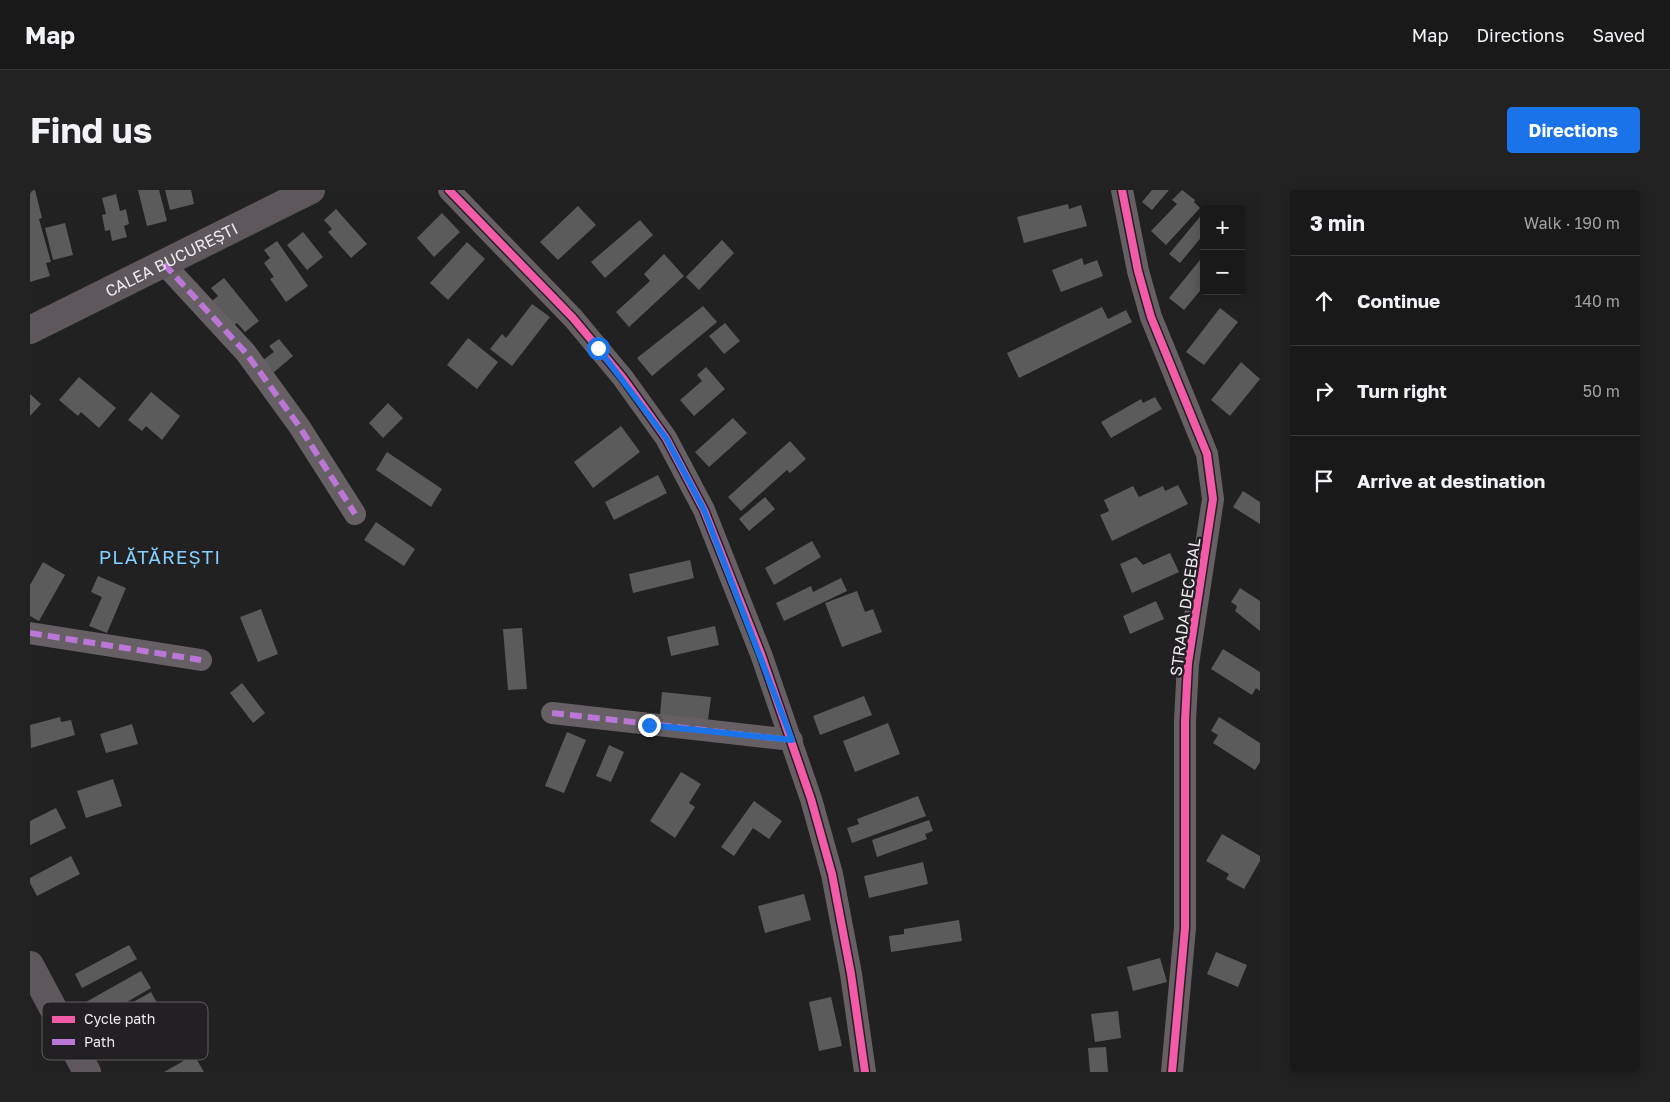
<!DOCTYPE html>
<meta charset="utf-8">
<style>
:root{--surface:#1a191a;--page:#232223;--text:#f1f3f6;--muted:#9fa0a2;--line:#383839;--accent:#1a73e8}
body{margin:0;font-family:"Golos Text",sans-serif;background:var(--page);color:var(--text)}
.controls{position:absolute;right:15px;top:15px;display:grid;overflow:hidden;border-radius:5px;box-shadow:0 2px 12px #0003}
.controls button{width:45px;height:45px;display:grid;place-items:center;padding:0;border:0;border-bottom:1px solid var(--line);background:var(--surface);color:var(--text);font:25px sans-serif}
.stop{position:absolute;width:15px;height:15px;margin:-11px;border:4px solid #1a73e8;border-radius:50%;background:#fff}
.stop.end{background:#1a73e8;border-color:#fff;box-shadow:0 1px 5px #0008}
.list{margin:0;padding:0;list-style:none}
h2{display:flex;justify-content:space-between;align-items:center;height:65px;margin:0;padding:0 20px;font-size:21px}
h2 small{font-size:16px;font-weight:400;color:var(--muted)}
.list li{display:grid;grid-template-columns:32px 1fr auto;gap:15px;align-items:center;box-sizing:border-box;height:90px;padding:0 20px;border-top:1px solid var(--line)}
.list b{display:block;font-size:19px;white-space:nowrap}
.list em{font-size:16px;font-style:normal;color:var(--muted)}
.icon{flex:none;width:28px;height:28px;fill:none;stroke:currentColor;stroke-width:2;stroke-linecap:round;stroke-linejoin:round}
.map{position:relative;flex:none;width:1230px;height:882px;overflow:hidden;border-radius:5px}
header{display:flex;align-items:center;gap:30px;box-sizing:border-box;height:70px;padding:0 25px;background:var(--surface);border-bottom:1px solid var(--line)}
header strong{font-size:24px}
nav{display:flex;gap:28px;margin-inline-start:auto;font-size:18px}
.intro{display:flex;align-items:center;justify-content:space-between;box-sizing:border-box;height:120px;padding:0 30px}
h1{margin:0;font-size:35px}
.button{padding:12px 22px;border-radius:5px;background:var(--accent);color:#fff;font-size:18px;font-weight:700}
main{display:flex;gap:30px;padding:0 30px}
aside{flex:1;background:var(--surface);border-radius:5px;box-shadow:0 2px 12px #0003}
.map>svg:first-child{display:block}
.building{fill:#5c5b5c}
.lines{fill:none;stroke-linecap:round;stroke-linejoin:round}
.minor{stroke:#665f63;stroke-width:22}
.secondary{stroke:#5e585c;stroke-width:28}
.quiet{stroke:#ba77d6;stroke-width:6;stroke-dasharray:12 6;stroke-linecap:butt}
.cycleway-casing{stroke:#232023;stroke-width:11}
.cycleway{stroke:#f35aa7;stroke-width:8}
.route{stroke:#1a73e8;stroke-width:6}
.labels{text-anchor:middle;dominant-baseline:central;stroke-width:5;stroke-linejoin:round;paint-order:stroke}
.street-label{font-size:16px;fill:#edebed;stroke:#232023}
.quarter-label{font-size:19px;letter-spacing:1px;fill:#83d0fe;stroke:#232023}
.key{fill:#232023;stroke:#605d60;stroke-width:1}
.key-label{font-size:14px;fill:#edebed}
</style>
<header>
<strong>Map</strong>
<nav><a>Map</a><a>Directions</a><a>Saved</a></nav>
</header>
<div class="intro"><h1>Find us</h1><a class="button">Directions</a></div>
<main>
<div class="map">
<svg width="1230" height="882" viewBox="0 0 1230 882">
<rect width="100%" height="100%" fill="#222122"/>
<path class="building" d="M0,0h5l7,28 -3,1 12,43 -5,1 4,13 -20,6z
M108,0h21l8,31 -20,5z
M135,0h26l3,14 -24,6z
M1122,0h17l-17,20 -10,-8z
M1152,0l13,10 -1,2 6,6 -34,37 -15,-14 26,-27 -5,-4z
M86,4l4,17 6,-2 3,15 -5,2 3,11 -15,4 -2,-11 -5,1 -3,-16 4,-1 -4,-16z
M1038,14l1,5 12,-4 6,21 -63,17 -7,-26z
M548,16l18,19 -38,35 -18,-18z
M306,19l31,35 -16,14 -23,-26 4,-3 -8,-9z
M1174,22v22l-24,29 -11,-9z
M412,23l18,19 -26,25 -17,-19z
M610,30l13,15 -48,43 -14,-16z
M35,33l8,32 -20,5 -8,-32z
M273,42l20,25 -16,13 -20,-25z
M692,50l12,13 -35,37 -13,-13z
M247,51l31,45 -22,16 -16,-23 4,-2 -10,-14 6,-5 -6,-8z
M437,52l18,17 -37,41 -18,-17z
M634,64l20,22 -55,51 -13,-15 34,-31 -6,-7z
M1174,65v31l-20,24 -15,-12z
M1052,68l2,7 13,-5 6,16 -42,16 -9,-22z
M194,88l35,43 -14,11 -8,-9 -4,3 -21,-25 6,-5 -7,-8z
M502,114l18,13 -38,49 -22,-17 12,-15 4,4z
M673,116l14,16 -65,54 -15,-18z
M1072,117l6,12 18,-9 6,12 -113,56 -12,-25z
M1190,118l18,14 -34,43 -18,-13z
M695,133l15,18 -16,13 -15,-18z
M438,148l30,24 -21,27 -30,-24z
M249,149l14,17 -20,17 -10,-13 11,-8 -5,-6z
M1211,172l19,17 -30,37 -19,-16z
M676,177l19,22 -31,27 -14,-16 22,-19 -5,-6z
M49,187l37,31 -17,20 -18,-16 -3,4 -19,-16z
M121,202l29,24 -18,24 -16,-14 -4,5 -14,-11z
M0,204l11,10 -11,12z
M1125,207l7,12 -51,29 -10,-16 40,-23 2,4z
M358,213l15,15 -20,20 -14,-15z
M703,228l14,15 -38,34 -14,-15z
M591,236l19,26 -47,36 -19,-26z
M760,251l16,18 -16,14 -3,-3 -46,41 -13,-14z
M357,262l55,37 -11,18 -55,-37z
M628,285l9,18 -53,27 -9,-18z
M1148,295l10,19 -76,37 -12,-26 9,-4 -5,-11 29,-14 6,11 24,-11 2,5z
M1213,301l17,11v22l-27,-17z
M735,307l10,12 -26,22 -10,-12z
M346,332l39,27 -11,17 -40,-26z
M782,351l9,16 -47,28 -9,-17z
M1140,363l9,19 -47,21 -12,-29 16,-7 7,8z
M660,370l4,18 -61,15 -4,-19z
M13,372l22,13 -26,46 -9,-5v-31z
M68,386l28,12 -19,45 -18,-7 13,-29 -11,-5z
M811,388l6,13 -63,30 -8,-18 35,-17 2,6z
M1210,398l20,13v30l-25,-20 2,-5 -6,-4z
M827,401l8,21 8,-3 9,23 -40,15 -17,-44z
M1126,411l8,18 -34,15 -7,-18z
M231,419l17,45 -20,8 -18,-45z
M685,436l4,19 -48,11 -4,-19z
M492,438l5,61 -19,1 -5,-61z
M1193,459l37,23v19l-4,-3 -4,7 -41,-26z
M212,493l23,30 -12,10 -23,-30z
M632,502l49,5 -3,23 -48,-5z
M834,506l8,19 -52,20 -7,-19z
M30,527l1,5 10,-2 4,15 -44,13 -1,-23z
M1189,527l41,26v19l-5,8 -42,-27 5,-8 -7,-4z
M858,533l12,31 -45,18 -12,-31z
M102,534l6,20 -32,9 -6,-19z
M537,542l19,8 -22,53 -19,-7z
M579,555l15,7 -13,30 -15,-6z
M651,582l20,12 -12,19 6,4 -20,31 -25,-17z
M83,589l9,27 -36,12 -9,-27z
M888,606l8,20 -74,27 -5,-15 12,-4 -2,-5z
M724,611l28,20 -13,18 -16,-11 -19,28 -13,-9z
M26,618l10,20 -36,17v-24z
M899,630l4,11 -8,3 2,5 -50,18 -5,-17z
M1192,644l38,22v5l-16,28 -18,-10 3,-5 -23,-13z
M41,666l9,18 -43,22 -7,-13v-5z
M893,672l5,22 -59,14 -5,-22z
M774,704l7,26 -46,13 -7,-27z
M929,730l3,21 -71,11 -2,-16 15,-2v-5z
M99,755l8,14 -55,29 -7,-14z
M1186,762l31,13 -9,22 -31,-13z
M1130,768l7,24 -34,9 -6,-24z
M111,781l10,17 -55,32 -10,-18z
M121,802l9,16 -54,31 -10,-16z
M801,807l11,49 -23,5 -10,-49z
M1088,821l3,27 -26,4 -4,-28z
M1076,857l2,25h-18l-2,-24z
M164,865l10,17h-40z"/>
<g class="lines">
<path class="minor" d="M419,0l124,128 50,60 43,60 38,72 57,144 50,145 21,75 19,100 14,98
M1092,0l16,81 13,46 56,137 6,45 -25,165 -3,57v207l-13,144
M134,74l82,89 53,73 56,88
M0,443l171,27
M522,523l240,27"/>
<g class="secondary">
<path id="s1" d="M0,140l281,-140"/>
<path d="M0,775l57,107"/>
</g>
<path class="quiet" d="M134,74l82,89 53,73 56,88
M0,443l171,27
M522,523l240,27"/>
<defs>
<path id="cycleway" d="M419,0l124,128 50,60 43,60 38,72 57,144 50,145 21,75 19,100 14,98
M1092,0l16,81 13,46 56,137 6,45 -25,165 -3,57v207l-13,144"/>
</defs>
<use href="#cycleway" class="cycleway-casing"/>
<use href="#cycleway" class="cycleway"/>
</g>
<g class="lines">
<path class="route" d="M568,158l68,90 38,72 88,230 -143,-15"/>
</g>
<g class="labels">
<g class="street-label">
<text stroke="none"><textPath href="#s1" startOffset="158">CALEA BUCUREȘTI</textPath></text>
<text transform="translate(1155 417) rotate(-82)">STRADA DECEBAL</text>
</g>
<g class="quarter-label">
<text x="130" y="366">PLĂTĂREȘTI</text>
</g>
</g>
<rect x="12" y="812" width="166" height="58" rx="8" class="key"/>
<rect x="22" y="826" width="23" height="7" fill="#f35aa7"/>
<rect x="22" y="849" width="23" height="6" fill="#ba77d6"/>
<g class="key-label">
<text x="54" y="834">Cycle path</text>
<text x="54" y="857">Path</text>
</g>
</svg>
<div class="controls">
<button>+</button>
<button>−</button>
</div>
<div class="stop" style="left:568px;top:158px"></div>
<div class="stop end" style="left:619px;top:535px"></div>
</div>
<aside>
<h2>3 min<small>Walk · 190 m</small></h2>
<ul class="list">
<li><svg class="icon" aria-label="ahead" viewBox="0 0 24 24"><path d="M12 20V5M6 11l6-6 6 6"/></svg><div><b>Continue</b></div><em>140 m</em></li>
<li><svg class="icon" aria-label="right" viewBox="0 0 24 24"><path d="M7 20v-9h11M14 6l5 5-5 5"/></svg><div><b>Turn right</b></div><em>50 m</em></li>
<li><svg class="icon" aria-label="arrive" viewBox="0 0 24 24"><path d="M6 21V4h12l-3 4 3 4H6"/></svg><div><b>Arrive at destination</b></div></li>
</ul>
</aside>
</main>
